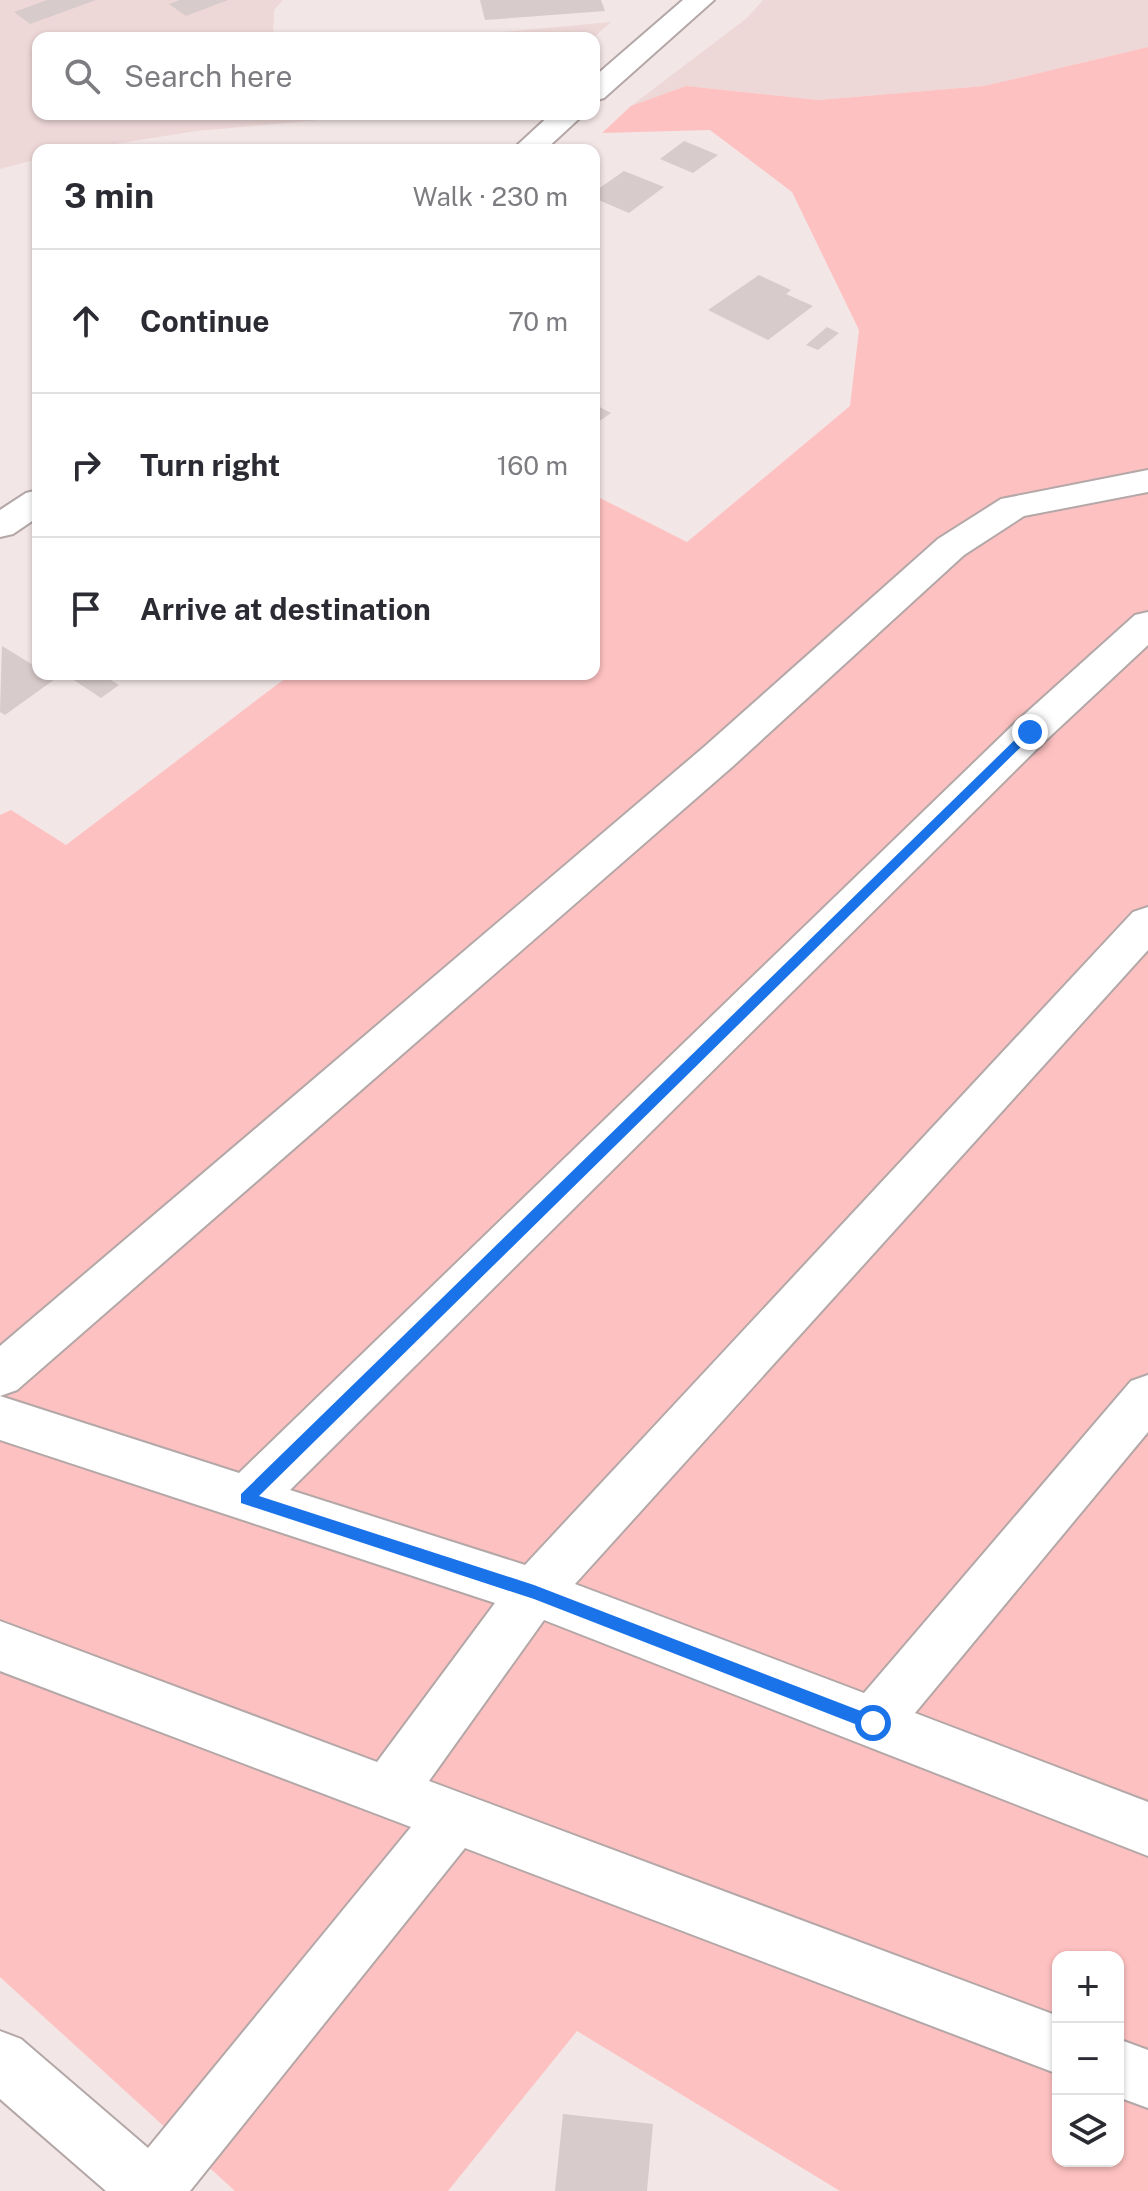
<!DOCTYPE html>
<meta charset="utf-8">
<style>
:root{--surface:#fff;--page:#f2f2f3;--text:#2b2b33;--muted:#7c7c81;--line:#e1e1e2}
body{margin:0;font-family:"Public Sans",sans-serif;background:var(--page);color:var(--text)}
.controls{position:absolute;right:24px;bottom:24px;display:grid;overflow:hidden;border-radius:16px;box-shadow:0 2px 6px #0004}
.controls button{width:72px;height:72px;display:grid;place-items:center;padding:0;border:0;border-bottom:2px solid var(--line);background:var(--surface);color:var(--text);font:40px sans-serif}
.stop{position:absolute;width:24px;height:24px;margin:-18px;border:6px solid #1a73e8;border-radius:50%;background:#fff}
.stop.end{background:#1a73e8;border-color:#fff;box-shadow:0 2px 8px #0008}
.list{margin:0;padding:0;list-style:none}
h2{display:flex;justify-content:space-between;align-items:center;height:104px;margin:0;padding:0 32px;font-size:34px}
h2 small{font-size:26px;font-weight:400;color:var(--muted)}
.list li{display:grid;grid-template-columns:52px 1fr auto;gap:24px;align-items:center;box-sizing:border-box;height:144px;padding:0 32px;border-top:2px solid var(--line)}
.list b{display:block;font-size:30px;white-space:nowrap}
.list em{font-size:26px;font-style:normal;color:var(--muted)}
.icon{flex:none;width:44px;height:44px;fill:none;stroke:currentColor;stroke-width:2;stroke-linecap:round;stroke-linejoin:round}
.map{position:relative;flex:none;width:1148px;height:2191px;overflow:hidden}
.search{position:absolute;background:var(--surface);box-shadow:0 2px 6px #0004;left:32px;top:32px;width:568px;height:88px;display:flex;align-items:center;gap:20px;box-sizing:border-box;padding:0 28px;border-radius:16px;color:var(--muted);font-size:30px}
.panel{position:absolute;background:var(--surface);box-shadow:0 2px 6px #0004;left:32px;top:144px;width:568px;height:536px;border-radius:16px}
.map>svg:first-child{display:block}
.built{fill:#eed7d7}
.green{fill:#fec1c1;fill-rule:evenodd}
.building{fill:#d8cbcb}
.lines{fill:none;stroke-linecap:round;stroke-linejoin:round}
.minor-casing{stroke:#b4a7a7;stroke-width:4}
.minor{fill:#fff;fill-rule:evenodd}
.route{fill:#1a73e8}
</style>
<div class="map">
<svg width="1148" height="2191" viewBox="0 0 1148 2191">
<rect width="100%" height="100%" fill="#f3e6e6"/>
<path class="built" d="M0,0h283l-9,10 -1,28h-235v76h350l-192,17 -119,19h-39v9l-38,10z
M763,0h385v47l-164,39 -166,14 -132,-14 -55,20 116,-88z
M611,22l-18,16h-156z"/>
<path class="green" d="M1148,47v2144h-308l-263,-160 -129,160h-213l-235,-214v-1162l11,-5 55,35 225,-171h303v-179l93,47 163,-136 9,-76 -67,-138 -82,-62 -108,3 29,-27 55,-20 132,14 166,-14zM1058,1957h60v204h-60z"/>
<path class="building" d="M47,0h49l-66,24 -16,-12z
M180,0h48l-42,16 -17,-12z
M480,0h121l4,11 -120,9z
M684,141l34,14 -25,18 -33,-14z
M624,171l40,16 -35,26 -35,-15v-6z
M759,275l32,15 -5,4 27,12 -45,34 -60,-30z
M827,327l12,6 -21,17 -12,-5z
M594,404l17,9 -17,12z
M2,646l36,22v6l17,5 -50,36 -5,-3z
M79,674h22l18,11 -18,13 -29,-19z
M563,2114l90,10 -6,67h-92z"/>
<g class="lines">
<defs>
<path id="minor" d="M683,0h31l-110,98 -10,3v-24z
M551,114h33l-39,36h-33z
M1148,470v22l-124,24 -60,39 -232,212 -715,623 -17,6v-50l704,-599 234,-208 63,-40z
M38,490v27l-25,17 -13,3v-27l26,-17z
M1148,612v33l-104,97 -754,748 235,75 608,-653 15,-5v43l-573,634 289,109 267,-312 17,-6v57l-233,281 233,89v54l-604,-236 -115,161 629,235v58l-593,-226 -275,343h-84l-106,-92v-68l21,8 127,109 263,-321 -411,-156v-50l377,141 118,-159 -495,-163v-44l239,77 777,-751 119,-107z
M1118,2039l30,11v58l-30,-11z"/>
</defs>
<use href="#minor" class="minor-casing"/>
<use href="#minor" class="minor"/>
</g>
<path class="route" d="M1026,729l10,3 -777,764 275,89 345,133v10l-6,3 -339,-132 -293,-96v-9z"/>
</svg>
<div class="controls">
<button>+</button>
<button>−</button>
<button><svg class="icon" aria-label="layers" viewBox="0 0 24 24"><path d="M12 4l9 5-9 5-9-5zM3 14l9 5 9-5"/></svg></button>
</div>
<div class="stop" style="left:873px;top:1723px"></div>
<div class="stop end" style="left:1030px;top:732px"></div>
<div class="search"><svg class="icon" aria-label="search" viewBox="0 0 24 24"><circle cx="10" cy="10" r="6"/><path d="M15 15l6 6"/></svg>Search here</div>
<section class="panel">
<h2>3 min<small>Walk · 230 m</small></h2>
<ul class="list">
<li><svg class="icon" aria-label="ahead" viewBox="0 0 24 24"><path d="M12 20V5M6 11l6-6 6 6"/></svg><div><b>Continue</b></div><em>70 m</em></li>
<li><svg class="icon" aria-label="right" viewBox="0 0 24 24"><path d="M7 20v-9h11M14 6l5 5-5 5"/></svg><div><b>Turn right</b></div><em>160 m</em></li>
<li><svg class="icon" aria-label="arrive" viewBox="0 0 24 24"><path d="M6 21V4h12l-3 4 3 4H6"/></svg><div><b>Arrive at destination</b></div></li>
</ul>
</section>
</div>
